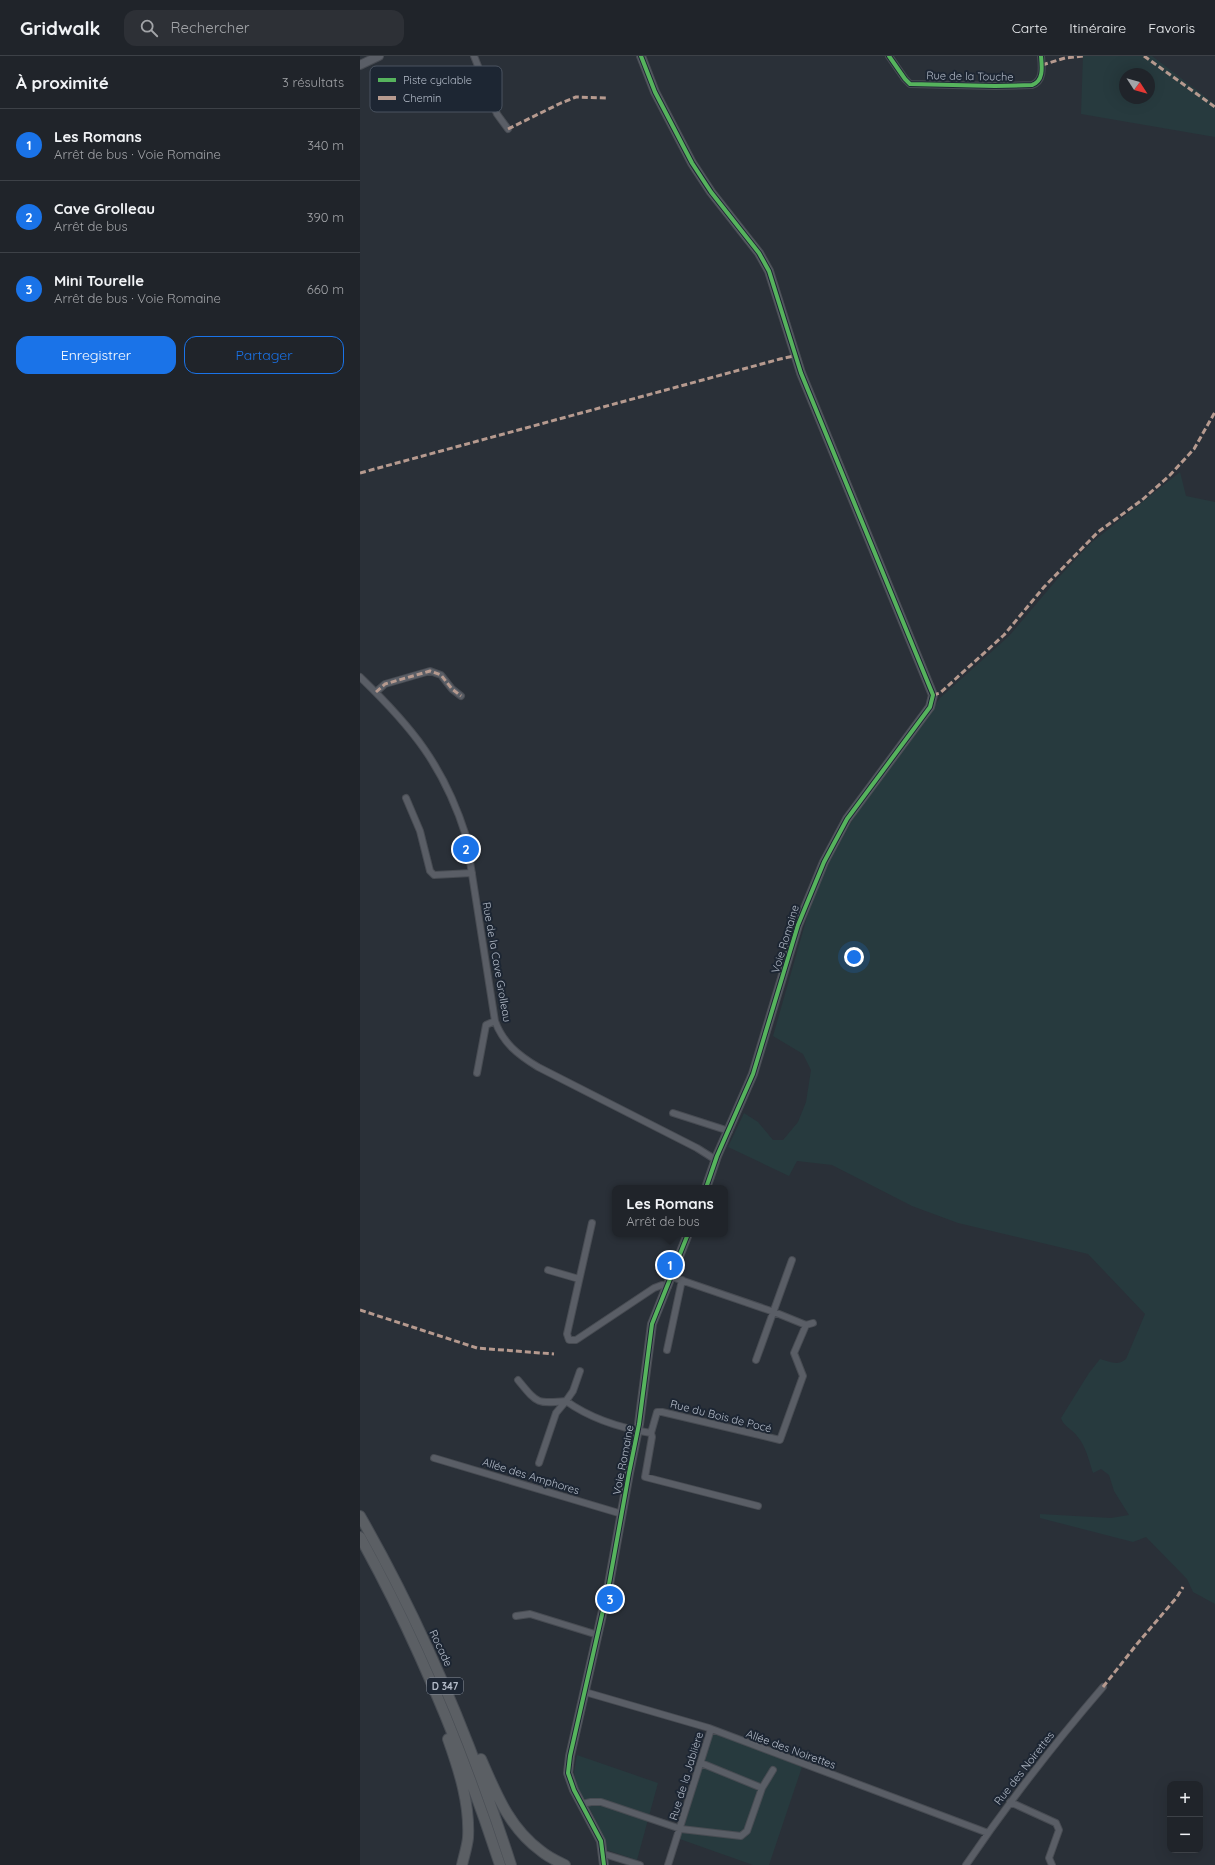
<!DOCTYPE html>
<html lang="fr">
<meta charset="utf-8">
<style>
:root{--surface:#20242a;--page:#2d3036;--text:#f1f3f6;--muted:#a2a4a8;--line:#3d4147;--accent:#1a73e8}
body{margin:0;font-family:Quicksand,sans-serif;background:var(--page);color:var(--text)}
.controls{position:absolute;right:12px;bottom:12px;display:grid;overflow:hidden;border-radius:8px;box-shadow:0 4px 16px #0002}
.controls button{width:36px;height:36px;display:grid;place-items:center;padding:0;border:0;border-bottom:1px solid var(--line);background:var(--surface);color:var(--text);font:20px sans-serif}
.compass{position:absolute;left:759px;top:12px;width:36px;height:36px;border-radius:50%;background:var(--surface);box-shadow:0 4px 16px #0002;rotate:126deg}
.you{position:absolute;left:494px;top:901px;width:14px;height:14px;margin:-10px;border:3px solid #fff;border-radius:50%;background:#1a73e8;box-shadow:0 0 0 6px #1a73e833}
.badge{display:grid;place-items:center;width:26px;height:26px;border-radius:50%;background:var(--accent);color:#fff;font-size:13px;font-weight:700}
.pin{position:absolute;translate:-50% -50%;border:2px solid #fff;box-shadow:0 1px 4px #0006}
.popup{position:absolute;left:252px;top:1129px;width:116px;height:52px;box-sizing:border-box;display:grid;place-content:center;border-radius:8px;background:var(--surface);filter:drop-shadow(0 1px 3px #0005);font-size:13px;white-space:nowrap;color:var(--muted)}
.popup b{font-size:15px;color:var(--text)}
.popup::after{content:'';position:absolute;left:50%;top:100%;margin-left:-8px;border:8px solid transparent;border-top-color:var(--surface)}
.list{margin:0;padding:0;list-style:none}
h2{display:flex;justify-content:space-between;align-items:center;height:52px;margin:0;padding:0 16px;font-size:17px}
h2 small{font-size:13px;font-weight:400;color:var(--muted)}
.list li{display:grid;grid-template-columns:26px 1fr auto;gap:12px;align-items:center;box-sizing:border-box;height:72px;padding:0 16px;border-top:1px solid var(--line)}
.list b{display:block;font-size:15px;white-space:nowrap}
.list p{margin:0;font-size:13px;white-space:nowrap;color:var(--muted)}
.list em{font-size:13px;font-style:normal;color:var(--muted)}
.actions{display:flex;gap:8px;padding:12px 16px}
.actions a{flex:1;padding:9px 0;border:1px solid var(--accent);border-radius:12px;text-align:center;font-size:14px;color:var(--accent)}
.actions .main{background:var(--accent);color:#fff}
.icon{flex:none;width:22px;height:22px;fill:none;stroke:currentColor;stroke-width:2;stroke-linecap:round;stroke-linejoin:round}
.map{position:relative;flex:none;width:855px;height:1809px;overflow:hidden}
header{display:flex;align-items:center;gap:24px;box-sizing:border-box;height:56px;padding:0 20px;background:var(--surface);border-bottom:1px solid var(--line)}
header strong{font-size:19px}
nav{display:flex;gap:22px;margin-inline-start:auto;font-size:14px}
.search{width:280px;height:36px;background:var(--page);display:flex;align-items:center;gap:10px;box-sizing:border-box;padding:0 14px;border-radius:12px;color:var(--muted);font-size:15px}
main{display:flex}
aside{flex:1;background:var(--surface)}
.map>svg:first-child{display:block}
.green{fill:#273a3e;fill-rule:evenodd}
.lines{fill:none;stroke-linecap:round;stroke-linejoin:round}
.minor-casing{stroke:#484c53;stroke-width:8}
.tertiary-casing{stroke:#484c53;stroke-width:10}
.trunk-casing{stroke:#474c53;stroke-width:12}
.minor{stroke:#5a5e66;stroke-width:6}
.tertiary{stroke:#5a5e66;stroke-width:8}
.trunk{stroke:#5b5f64;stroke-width:10}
.quiet{stroke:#b69a8f;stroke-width:3;stroke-dasharray:6 3;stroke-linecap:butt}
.cycleway-casing{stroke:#1d2633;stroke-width:6}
.cycleway{stroke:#56b35d;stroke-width:4}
.labels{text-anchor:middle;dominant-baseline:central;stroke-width:4;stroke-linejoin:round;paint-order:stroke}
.shield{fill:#1d2633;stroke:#878f9c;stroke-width:1}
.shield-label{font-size:10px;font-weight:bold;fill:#b4bcc9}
.street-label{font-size:11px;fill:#b4bcc9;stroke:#1d2633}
.key{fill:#1d2633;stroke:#4a5360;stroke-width:1}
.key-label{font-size:11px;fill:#b4bcc9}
</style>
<header>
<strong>Gridwalk</strong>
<div class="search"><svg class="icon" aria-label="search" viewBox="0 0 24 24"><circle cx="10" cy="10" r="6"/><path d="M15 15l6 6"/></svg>Rechercher</div>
<nav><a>Carte</a><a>Itinéraire</a><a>Favoris</a></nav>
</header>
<main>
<aside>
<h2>À proximité<small>3 résultats</small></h2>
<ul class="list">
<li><span class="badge">1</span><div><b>Les Romans</b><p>Arrêt de bus · Voie Romaine</p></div><em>340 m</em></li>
<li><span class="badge">2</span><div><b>Cave Grolleau</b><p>Arrêt de bus</p></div><em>390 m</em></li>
<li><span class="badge">3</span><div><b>Mini Tourelle</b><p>Arrêt de bus · Voie Romaine</p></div><em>660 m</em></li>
</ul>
<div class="actions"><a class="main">Enregistrer</a><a>Partager</a></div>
</aside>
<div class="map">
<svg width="855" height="1809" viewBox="0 0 855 1809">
<rect width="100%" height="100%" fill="#2a3038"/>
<path class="green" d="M723,0h69l63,48v33l-134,-23zM765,18h24v24h-24z
M820,416l6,24 29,6v1102l-22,-12 -6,-13 -41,-42 -13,5 -93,-24v-4l71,4 18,-3 -15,-24 -5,-16 -8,-6 -8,4c-4,-12 -7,-27 -16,-37 -5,-7 -13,-9 -16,-18l28,-45 11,-14c10,3 18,7 26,0l19,-45 -57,-60 -130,-31 -46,-17 -80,-41 -35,-4 -8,15 -61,-29 16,-34 14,9 15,18h10l15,-18 8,-20 5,-32 -8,-16 -30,-18 34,-119 16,-45 34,-60 83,-114 69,-62 50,-59 32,-34z
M348,1674l94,37 -33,98h-16l-79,-28z
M217,1699l81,28 -21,77 -30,-10 -16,-39 -14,-20 -3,-19z"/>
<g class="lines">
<defs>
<path id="minor" d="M114,0l23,58 11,15
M529,0l16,23 5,5 85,2 37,-1c12,-4 10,-18 9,-29
M0,621c52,50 84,89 106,159l29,185c8,22 23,34 43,46l159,81 19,12
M16,636l9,-8 45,-13 11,4 11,14 9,7
M46,742l14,33 10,40 4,4 38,-2
M117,1017l9,-48 9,-4
M313,1057l56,18
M232,1167l-25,111 2,6h7l78,-52 8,-3 6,1
M188,1214l31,9
M312,1221l102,35 32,13
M307,1294l15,-70
M396,1304l36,-100
M158,1324c19,23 18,24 48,21l7,-10 7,-20
M291,1377l6,-21h5l118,28 23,-64 -9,-23 12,-28 7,-2
M74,1402l188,56
M179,1407l17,-50 10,-12c25,18 54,27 85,32l1,4 -7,40 113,29
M156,1560l14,-2 68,21
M225,1636l124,36 279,105
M341,1707l61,25
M650,1746l46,21 3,7 -10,28 3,7
M222,1748l9,-2h10l80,27 60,7 6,-5 15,-43 11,-18
M244,1798l36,11
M308,1809l43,-136
M606,1809c42,-62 88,-121 137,-178"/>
<path id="tertiary" d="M281,0l14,36 37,71 19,29 48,61 10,18 32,102 132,322 -3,12 -83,112 -23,43 -26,63 -45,149 -36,82 -11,32
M0,9l19,-9
M244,1809l-3,-24 -27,-51 -6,-17 2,-17 39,-172 20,-111 10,-49 13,-100 36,-90"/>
<path id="trunk" d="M0,1460c63,110 112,228 151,349
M0,1481c58,104 103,215 140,328
M88,1683c11,31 22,65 20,99 -1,9 -4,18 -6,27
M121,1703c15,34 28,69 60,92 7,6 16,10 24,14"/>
</defs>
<use href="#minor" class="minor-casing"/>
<use href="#tertiary" class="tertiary-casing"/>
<use href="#trunk" class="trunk-casing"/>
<use href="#minor" class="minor"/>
<use href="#tertiary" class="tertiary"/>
<use href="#trunk" class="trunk"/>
<path class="quiet" d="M784,0l71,51
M682,9l23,-7 18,-2
M148,73l53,-26 15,-6 31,1
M0,417l420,-114 14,-3
M16,636l9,-8 45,-13 11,4 11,14 9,7
M573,639l7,-2 64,-58 40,-48 54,-55 44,-32 28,-25 24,-26 21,-37
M0,1254l117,38 77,6
M743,1631l34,-43 40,-47 6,-10"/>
<defs>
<path id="cycleway" d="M281,0l14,36 37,71 19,29 48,61 10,18 32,102 132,322 -3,12 -83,112 -23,43 -26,63 -45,149 -36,82 -11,32
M529,0l16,23 5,5 85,2 37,-1c12,-4 10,-18 9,-29
M244,1809l-3,-24 -27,-51 -6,-17 2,-17 39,-172 20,-111 10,-49 13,-100 36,-90"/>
</defs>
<use href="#cycleway" class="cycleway-casing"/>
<use href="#cycleway" class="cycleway"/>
</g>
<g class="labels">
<rect class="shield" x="67" y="1622" width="36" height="16" rx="3"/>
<g class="shield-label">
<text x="85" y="1630">D 347</text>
</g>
<g class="street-label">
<text transform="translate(610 20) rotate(1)">Rue de la Touche</text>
<text transform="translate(425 883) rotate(-73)">Voie Romaine</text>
<text transform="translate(137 906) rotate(80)">Rue de la Cave Grolleau</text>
<text transform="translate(361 1360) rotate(14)">Rue du Bois de Pocé</text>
<text transform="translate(263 1404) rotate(-79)">Voie Romaine</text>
<text transform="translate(171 1420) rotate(17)">Allée des Amphores</text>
<text transform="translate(81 1592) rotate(65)">Rocade</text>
<text transform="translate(431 1693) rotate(20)">Allée des Noirettes</text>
<text transform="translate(664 1712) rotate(-52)">Rue des Noirettes</text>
<text transform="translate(326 1720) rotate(-73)">Rue de la Jablière</text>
</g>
</g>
<rect x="10" y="10" width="132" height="46" rx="6" class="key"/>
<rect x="18" y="22" width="18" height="4" fill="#56b35d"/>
<rect x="18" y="40" width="18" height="4" fill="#b69a8f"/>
<g class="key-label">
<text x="43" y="28">Piste cyclable</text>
<text x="43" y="46">Chemin</text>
</g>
</svg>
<div class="controls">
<button>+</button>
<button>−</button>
</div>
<svg class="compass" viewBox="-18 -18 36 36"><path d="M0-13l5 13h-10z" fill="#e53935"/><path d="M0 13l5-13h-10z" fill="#a2a4a8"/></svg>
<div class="you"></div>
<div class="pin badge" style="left:310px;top:1209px">1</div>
<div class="popup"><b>Les Romans</b>Arrêt de bus</div>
<div class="pin badge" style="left:106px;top:793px">2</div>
<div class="pin badge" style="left:250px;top:1543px">3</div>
</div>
</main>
